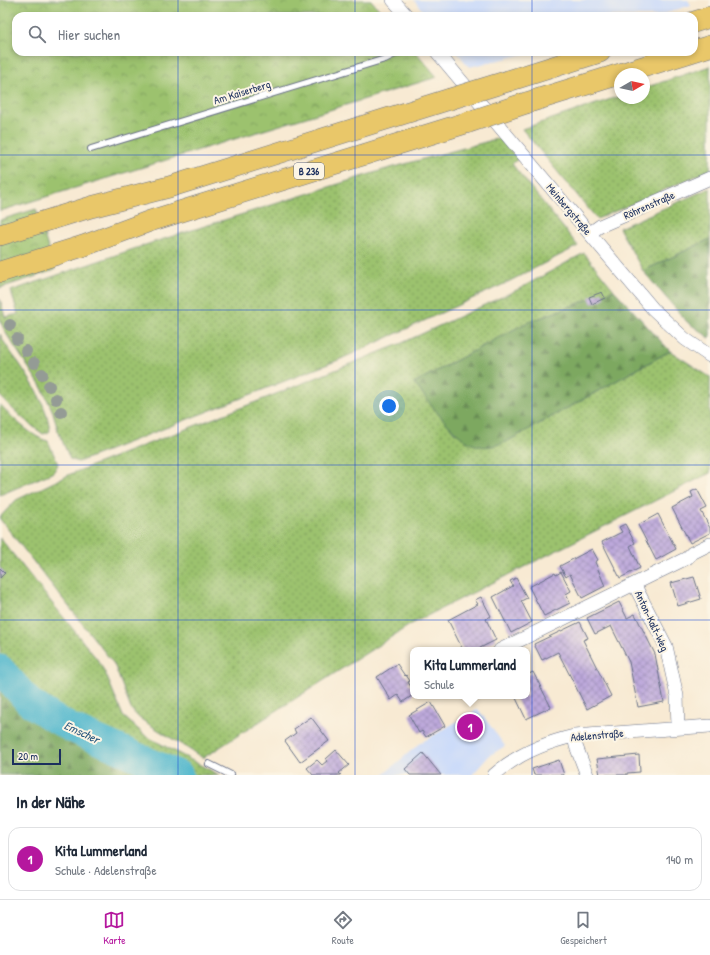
<!DOCTYPE html>
<html lang="de">
<meta charset="utf-8">
<style>
:root{--surface:#fff;--page:#f2f2f3;--text:#1f2937;--muted:#747a83;--line:#e0e1e3;--accent:#b5179e}
body{margin:0;font-family:"Patrick Hand",sans-serif;background:var(--page);color:var(--text)}
.compass{position:absolute;left:614px;top:68px;width:36px;height:36px;border-radius:50%;background:var(--surface);box-shadow:0 2px 6px #0003;rotate:81deg}
.scale{position:absolute;left:12px;bottom:10px;width:49px;box-sizing:border-box;padding-left:4px;border:2px solid #1b2f5e;border-top:0;font-size:11px;line-height:14px;white-space:nowrap;color:#1b2f5e;-webkit-text-stroke:3px #fcf5e5;paint-order:stroke}
.you{position:absolute;left:389px;top:406px;width:14px;height:14px;margin:-10px;border:3px solid #fff;border-radius:50%;background:#1a73e8;box-shadow:0 0 0 6px #1a73e833}
.badge{display:grid;place-items:center;width:26px;height:26px;border-radius:50%;background:var(--accent);color:#fff;font-size:13px;font-weight:700}
.pin{position:absolute;translate:-50% -50%;border:2px solid #fff;box-shadow:0 1px 4px #0006}
.popup{position:absolute;left:410px;top:647px;width:120px;height:52px;box-sizing:border-box;display:grid;place-content:center;border-radius:8px;background:var(--surface);filter:drop-shadow(0 1px 3px #0005);font-size:13px;white-space:nowrap;color:var(--muted)}
.popup b{font-size:15px;color:var(--text)}
.popup::after{content:'';position:absolute;left:50%;top:100%;margin-left:-8px;border:8px solid transparent;border-top-color:var(--surface)}
.list{margin:0;padding:0;list-style:none}
h2{display:flex;justify-content:space-between;align-items:center;height:52px;margin:0;padding:0 16px;font-size:17px}
h2 small{font-size:13px;font-weight:400;color:var(--muted)}
.list li{display:grid;grid-template-columns:26px 1fr auto;gap:12px;align-items:center;box-sizing:border-box;height:64px;margin:0 8px 8px;padding:0 8px;border:1px solid var(--line);border-radius:12px}
.list b{display:block;font-size:15px;white-space:nowrap}
.list p{margin:0;font-size:13px;white-space:nowrap;color:var(--muted)}
.list em{font-size:13px;font-style:normal;color:var(--muted)}
.icon{flex:none;width:22px;height:22px;fill:none;stroke:currentColor;stroke-width:2;stroke-linecap:round;stroke-linejoin:round}
.map{position:relative;flex:none;width:710px;height:775px;overflow:hidden}
.search{position:absolute;background:var(--surface);box-shadow:0 2px 6px #0003;left:12px;right:12px;top:12px;height:44px;display:flex;align-items:center;gap:10px;box-sizing:border-box;padding:0 14px;border-radius:12px;color:var(--muted);font-size:15px}
.sheet{height:124px;background:var(--surface)}
nav{display:flex;justify-content:space-around;align-items:center;box-sizing:border-box;height:56px;border-top:1px solid var(--line);background:var(--surface);font-size:11px;color:var(--muted)}
nav a{display:grid;justify-items:center;gap:2px}
nav .on{color:var(--accent)}
.map>svg:first-child{display:block}
.built{fill:#ccdbf9}
.grass{fill:url(#grass-dots);stroke:#5c7866}
.forest{fill:url(#forest-firs);stroke:#4c6c60}
.park{fill:url(#park-crowns);stroke:#5c7866}
.lines{fill:none;stroke-linecap:round;stroke-linejoin:round}
.river{stroke:#4eb6cc;stroke-width:29}
.building{fill:url(#building-cross-hatch)}
.service-casing{stroke:#687087;stroke-width:8}
.minor-casing{stroke:#687087;stroke-width:14}
.trunk-casing{stroke:#687087;stroke-width:22}
.service{stroke:#fff;stroke-width:6}
.minor{stroke:#fff;stroke-width:13}
.trunk{stroke:#e9c769;stroke-width:21}
.trunk-bridge-casing{stroke:#687087;stroke-width:22;stroke-linecap:butt}
.trunk-bridge{stroke:#e9c769;stroke-width:21}
.tree{fill:#949b95}
.grid{fill:none;stroke:#1d4ed8;stroke-width:1;stroke-opacity:0.55}
.labels{text-anchor:middle;dominant-baseline:central;stroke-width:4;stroke-linejoin:round;paint-order:stroke}
.shield{fill:#fcf5e5;stroke:#5e6a86;stroke-width:1}
.shield-label{font-size:10px;font-weight:bold;fill:#1b2f5e}
.street-label{font-size:11px;fill:#1b2f5e;stroke:#fcf5e5}
.water-label{font-size:12px;font-style:italic;fill:#2a587f;stroke:#fcf5e5}
</style>
<div class="map">
<svg width="710" height="775" viewBox="0 0 710 775">
<defs>
<pattern id="grass-dots" width="8" height="8" patternUnits="userSpaceOnUse"><rect width="8" height="8" fill="#9cc26e"/><path d="M2 2h.1M6 6h.1" fill="none" stroke="#7e9e5e" stroke-width="1.8" stroke-linecap="round"/></pattern>
<pattern id="forest-firs" width="22" height="20" patternUnits="userSpaceOnUse"><rect width="22" height="20" fill="#7da861"/><path d="M5 1l3.5 6h-7zM16 11l3.5 6h-7z" fill="#668953"/></pattern>
<pattern id="park-crowns" width="20" height="18" patternUnits="userSpaceOnUse"><rect width="20" height="18" fill="#9cc26e"/><path d="M2 6a3 3 0 1 1 6 0M12 15a3 3 0 1 1 6 0" fill="none" stroke="#7e9e5e"/></pattern>
<pattern id="building-cross-hatch" width="8" height="8" patternUnits="userSpaceOnUse"><rect width="8" height="8" fill="#bda9db"/><path d="M0 0l8 8M0 8l8-8" fill="none" stroke="#998ab5"/></pattern>
</defs>
<rect width="100%" height="100%" fill="#fcf5e5"/>
<filter id="ink" filterUnits="userSpaceOnUse"><feTurbulence type="fractalNoise" baseFrequency=".025" numOctaves="2"/><feDisplacementMap in="SourceGraphic" scale="8" xChannelSelector="R" yChannelSelector="G"/><feConvolveMatrix kernelMatrix="1 2 1 2 8 2 1 2 1" color-interpolation-filters="sRGB"/></filter>
<filter id="wash" filterUnits="userSpaceOnUse"><feTurbulence type="fractalNoise" baseFrequency=".012" numOctaves="4" result="noise"/><feDisplacementMap in="SourceGraphic" scale="16" xChannelSelector="R" yChannelSelector="G"/><feGaussianBlur stdDeviation="0.9" result="paint"/><feColorMatrix in="noise" values="0 0 0 0 0 0 0 0 0 0 0 0 0 0 0 0 0 1.4 0 .05"/><feComposite in="paint" operator="in"/></filter>
<g filter="url(#wash)">
<rect width="100%" height="100%" fill="#f8ead3"/>
<path class="built" d="M414,0h274l3,5 -34,11h-230z
M457,52h77l-65,15z
M478,709l27,37 -16,10 -17,19h-89l36,-31z"/>
<path class="grass" d="M710,66v104l-113,49 -75,-90 98,-33v2h24v-10z
M500,138l18,21 -6,5 66,82 -74,38 -163,75 -242,95 -21,8 -8,-3 -12,-28 -5,-19 -11,-24 -35,-53 -7,-14v-22l5,18 13,-3 -7,-23 140,-48 232,-73z
M710,188v51l-67,32 -24,-43z
M584,253l30,37 -90,34 -110,59 41,50 51,9 164,-91 40,26v96l-297,150 -210,135 -64,-40 -8,-9 -17,-45 -114,-145v-2l16,-17 57,-27 193,-75 136,-55 117,-54z
M0,334c5,11 12,20 19,29 14,21 28,42 31,68l-3,2 -4,1c-16,-11 -30,-24 -43,-38z
M0,404c10,12 33,34 48,37l10,23 -4,8 -54,23z
M0,538l100,125 7,14 16,39 23,20 73,39h-59l-89,-38 -45,-31 -26,-29z"/>
<path class="forest" d="M710,239v99l-23,-16 -44,-51z
M614,290l56,61 -164,91c-9,3 -18,6 -27,4 -22,-3 -51,-46 -65,-63l110,-59z
M0,677l26,29 45,31 89,38h-160z"/>
<path class="park" d="M0,0h371l14,16h-369v36h400l21,25 -437,134z
M36,209l19,61 -55,18v-68z"/>
<g class="lines">
<path class="river" d="M0,669l29,33 21,14 21,12 108,47"/>
</g>
<g id="blocks">
<path class="building" d="M602,292l3,6 -13,6 -3,-7z
M697,489l10,19 -6,3 9,17v5l-20,10 -18,-35 21,-11 -2,-5z
M658,514l18,35 -20,11 -18,-35z
M625,524l10,19 -5,3 10,22 -20,10 -18,-36 20,-10 -3,-5z
M592,549l6,11 -3,2 10,24 -23,12 -12,-24 -4,3 -6,-11z
M0,568l5,5 -5,5z
M561,572l10,19 -5,3 4,9 -26,13 -15,-29 26,-14 1,2z
M694,577l7,22 -23,7 -7,-23z
M516,578l11,20 -6,3 11,21 -21,11 -18,-36 20,-11 -3,-5z
M481,597l10,19 -5,3 10,21 -20,10h-13l-15,-30 30,-16 -3,-4z
M619,602l8,16 8,-4 20,40 9,48 -26,5 -9,-45 -18,-36 -16,8 -8,-16z
M580,622l8,16 -5,2 28,56 -24,13 -29,-57 -16,8 -8,-16z
M397,664l8,12 1,-1 4,6 -2,1 3,5 2,-1v9l-10,7 -5,-7 -7,5 -14,-23z
M533,672l18,35 -25,12 -11,-23h12v-21z
M431,702l14,24 -19,11 -4,-6 -3,2 -10,-18z
M311,717l18,24 -29,21 -15,-21 11,-8 -2,-4z
M336,750l13,15 -10,8 2,2h-28l-6,-7 10,-8 5,5 5,-4 -1,-2z
M423,753l18,22h-31l-5,-6z
M639,755l1,17 -13,1v2h-27l-3,-16z
M559,760l5,15h-30l-2,-6z"/>
</g>
</g>
<g filter="url(#ink)">
<use href="#blocks" fill-opacity="0" stroke="#687087" stroke-width="1"/>
<g class="lines">
<defs>
<path id="service" d="M91,149l294,-90 14,-7
M209,764l22,11"/>
<path id="minor" d="M393,0l14,16
M437,52l216,257 32,30 25,17
M590,233l10,-7 110,-48
M634,584l53,-26 5,-5 18,-9
M500,650l134,-66 32,62 11,50 1,32
M574,736l2,10 11,29
M494,775c23,-21 50,-32 80,-39l136,-10"/>
<path id="trunk" d="M694,22l16,-5
M694,51l16,-5
M620,74l71,-22
M508,81l92,-29
M526,103l94,-29
M0,235l91,-28 78,-20 281,-88
M0,272l83,-26 67,-25 319,-99"/>
</defs>
<use href="#service" class="service-casing"/>
<use href="#minor" class="minor-casing"/>
<use href="#trunk" class="trunk-casing"/>
<use href="#service" class="service"/>
<use href="#minor" class="minor"/>
<use href="#trunk" class="trunk"/>
<defs>
<path id="trunk-bridge" d="M450,99l58,-18
M469,122l57,-19"/>
</defs>
<use href="#trunk-bridge" class="trunk-bridge-casing"/>
<use href="#trunk-bridge" class="trunk-bridge"/>
</g>
<g class="tree">
<circle cx="10" cy="325" r="6"/>
<circle cx="17" cy="339" r="6"/>
<circle cx="26" cy="351" r="6"/>
<circle cx="34" cy="363" r="6"/>
<circle cx="42" cy="374" r="6"/>
<circle cx="49" cy="386" r="6"/>
<circle cx="56" cy="399" r="6"/>
<circle cx="61" cy="412" r="6"/>
</g>
</g>
<path class="grid" d="M178,0v16M355,0v16M532,0v16M178,52v723M355,52v723M532,52v723M0,155h710M0,310h710M0,465h710M0,620h710"/>
<g class="labels">
<rect class="shield" x="294" y="163" width="30" height="16" rx="3"/>
<g class="shield-label">
<text x="309" y="171">B 236</text>
</g>
<g class="street-label">
<text transform="translate(242 92) rotate(-17)">Am Kaiserberg</text>
<text transform="translate(649 205) rotate(-24)">Röhrenstraße</text>
<text transform="translate(569 209) rotate(50)">Meinbergstraße</text>
<text transform="translate(652 621) rotate(65)">Anton-Kalt-Weg</text>
<text transform="translate(597 735) rotate(-5)">Adelenstraße</text>
</g>
<g class="water-label">
<text transform="translate(82 732) rotate(25)">Emscher</text>
</g>
</g>
</svg>
<svg class="compass" viewBox="-18 -18 36 36"><path d="M0-13l5 13h-10z" fill="#e53935"/><path d="M0 13l5-13h-10z" fill="#747a83"/></svg>
<div class="scale">20 m</div>
<div class="you"></div>
<div class="pin badge" style="left:470px;top:727px">1</div>
<div class="popup"><b>Kita Lummerland</b>Schule</div>
<div class="search"><svg class="icon" aria-label="search" viewBox="0 0 24 24"><circle cx="10" cy="10" r="6"/><path d="M15 15l6 6"/></svg>Hier suchen</div>
</div>
<section class="sheet">
<h2>In der Nähe<small></small></h2>
<ul class="list">
<li><span class="badge">1</span><div><b>Kita Lummerland</b><p>Schule · Adelenstraße</p></div><em>140 m</em></li>
</ul>
</section>
<nav>
<a class="on"><svg class="icon" aria-label="map" viewBox="0 0 24 24"><path d="M3 6l6-2 6 2 6-2v14l-6 2-6-2-6 2zM9 4v14M15 6v14"/></svg>Karte</a>
<a><svg class="icon" aria-label="directions" viewBox="0 0 24 24"><path d="M12 3l9 9-9 9-9-9zM9 14v-3h6M13 9l2 2-2 2"/></svg>Route</a>
<a><svg class="icon" aria-label="saved" viewBox="0 0 24 24"><path d="M7 4h10v16l-5-4-5 4z"/></svg>Gespeichert</a>
</nav>
